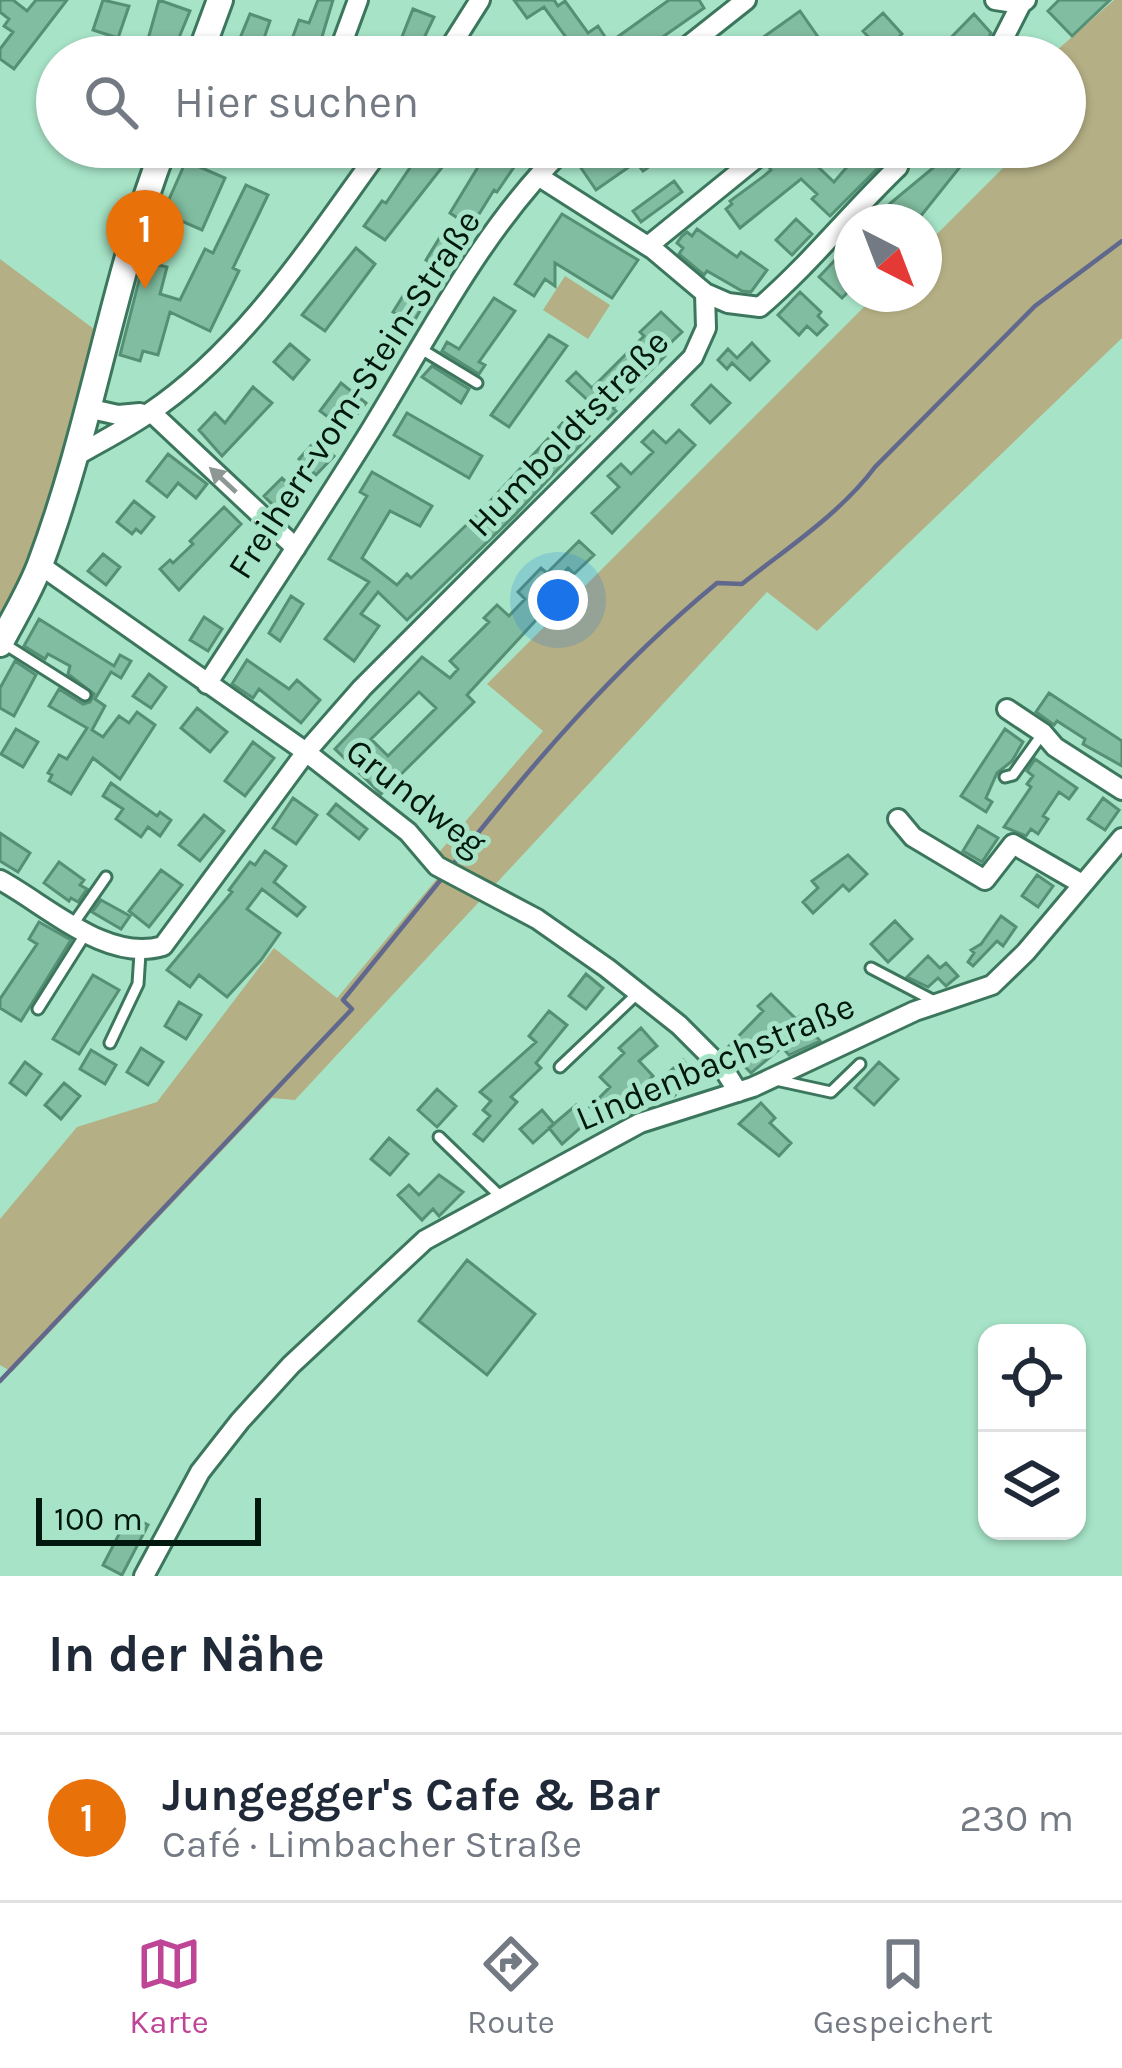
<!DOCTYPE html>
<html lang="de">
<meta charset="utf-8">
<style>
:root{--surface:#fff;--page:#f6f6f7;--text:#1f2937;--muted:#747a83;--line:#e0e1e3;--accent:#bf4597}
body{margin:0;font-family:Karla,sans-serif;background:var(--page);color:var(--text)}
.controls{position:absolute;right:36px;bottom:36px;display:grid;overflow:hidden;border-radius:24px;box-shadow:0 3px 9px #0004}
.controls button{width:108px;height:108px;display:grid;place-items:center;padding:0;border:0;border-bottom:3px solid var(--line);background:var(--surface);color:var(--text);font:60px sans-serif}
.compass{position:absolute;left:834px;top:204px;width:108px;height:108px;border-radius:50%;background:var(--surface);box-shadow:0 3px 9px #0004;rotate:138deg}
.scale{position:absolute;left:36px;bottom:30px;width:225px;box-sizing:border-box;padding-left:12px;border:6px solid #01180e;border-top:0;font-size:33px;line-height:42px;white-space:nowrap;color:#01180e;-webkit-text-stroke:9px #a7e4c7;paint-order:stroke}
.you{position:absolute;left:558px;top:600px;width:42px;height:42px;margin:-30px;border:9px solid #fff;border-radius:50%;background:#1a73e8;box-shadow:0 0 0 18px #1a73e833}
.badge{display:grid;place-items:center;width:78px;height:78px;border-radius:50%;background:var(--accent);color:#fff;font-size:39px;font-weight:700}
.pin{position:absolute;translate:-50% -99px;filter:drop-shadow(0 3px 6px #0008)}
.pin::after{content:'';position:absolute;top:63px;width:42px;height:36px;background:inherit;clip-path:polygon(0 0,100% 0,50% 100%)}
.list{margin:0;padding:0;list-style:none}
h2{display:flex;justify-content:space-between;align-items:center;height:156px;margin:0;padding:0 48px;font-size:51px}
h2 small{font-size:39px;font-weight:400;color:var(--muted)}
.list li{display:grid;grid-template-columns:78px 1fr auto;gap:36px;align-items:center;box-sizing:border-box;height:168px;padding:0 48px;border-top:3px solid var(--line)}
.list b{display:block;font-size:45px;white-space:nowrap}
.list p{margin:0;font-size:39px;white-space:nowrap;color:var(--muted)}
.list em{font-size:39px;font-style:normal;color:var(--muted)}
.icon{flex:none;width:66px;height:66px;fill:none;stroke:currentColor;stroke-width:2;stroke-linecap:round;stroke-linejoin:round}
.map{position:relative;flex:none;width:1122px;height:1576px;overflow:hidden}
.search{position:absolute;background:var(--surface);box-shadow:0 3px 9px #0004;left:36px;right:36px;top:36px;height:132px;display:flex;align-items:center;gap:30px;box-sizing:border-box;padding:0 42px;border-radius:66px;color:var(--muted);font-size:45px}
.sheet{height:324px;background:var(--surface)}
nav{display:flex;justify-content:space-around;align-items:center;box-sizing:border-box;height:168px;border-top:3px solid var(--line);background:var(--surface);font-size:33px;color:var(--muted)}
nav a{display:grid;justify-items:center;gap:6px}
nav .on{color:var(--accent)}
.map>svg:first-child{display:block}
.green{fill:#b4af84}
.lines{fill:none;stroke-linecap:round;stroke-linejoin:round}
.stream{stroke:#61688d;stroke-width:4.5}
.building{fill:#81bda0;stroke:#558f74;stroke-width:3;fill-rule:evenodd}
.lane-casing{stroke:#3c775d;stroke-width:15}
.street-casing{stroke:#3c775d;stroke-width:24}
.secondary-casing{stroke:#3c775d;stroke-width:30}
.lane{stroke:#fff;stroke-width:9}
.street{stroke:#fff;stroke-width:18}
.secondary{stroke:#fff;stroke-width:24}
.oneway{fill:#8d9793}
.labels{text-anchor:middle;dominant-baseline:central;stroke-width:10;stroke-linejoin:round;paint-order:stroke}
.street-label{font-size:36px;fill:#01180e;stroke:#a7e4c7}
</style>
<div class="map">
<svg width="1122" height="1576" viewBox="0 0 1122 1576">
<rect width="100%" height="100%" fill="#a7e4c7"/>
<path class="green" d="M1114,0h8v338l-305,293 -50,-39 -472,508 -23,-2 -260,274 -12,-7v-146l77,-92 80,-25 117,-154 63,50 103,-123 -11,-11 114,-133 -56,-47 390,-390h47v-47l100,-100h41v-90h-11l1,-5z
M0,259l94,70 -62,234 -32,62z
M565,276l45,29 -22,34 -45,-29z"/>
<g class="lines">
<path class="stream" d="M451,867c80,-102 166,-202 266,-284l25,1c45,-36 98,-70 133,-117l160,-161 87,-65
M0,1381l352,-372 -9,-9 100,-123"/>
</g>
<path class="building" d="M0,0h13l14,11 9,-11h31l-53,69 -14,-10v-10l13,-17 -9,-6 5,-7 -9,-7z
M103,0l26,6 -11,32 -25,-8z
M159,0l31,11 -19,46h-28z
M318,0h15l-17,57 -27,-10 10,-27 10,3z
M514,0h40l4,6 7,-5 23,32 10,-7 11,17 60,-43h30l5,8 -70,49h-84l21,-13 -27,-37 -17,11z
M1059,0h51l-38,36 -24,-25z
M413,9l21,8 -19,40h-21z
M800,11l32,46h-107l20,-14 3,5z
M883,13l19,21 -20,18 -19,-21z
M250,14l20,7 -10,29 -22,-7z
M974,14l17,19 -5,10 -15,14h-39z
M424,147h34l-73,93 -21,-14 18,-25 4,2z
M612,147h66l-35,24 -7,-9 -40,28 -15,-22z
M793,147h43l-22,16 20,19 19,-22 -15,-13h32l15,14 -55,55 -18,-17 5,-5 -16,-15 -61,49 -14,-19 6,-5 -2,-3 34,-25 7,-6 -2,-3z
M935,147h33l-10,10 6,5 -48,60h-35l6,-6 -6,-5 52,-43 -10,-9z
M489,149l25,18 -17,25 -3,-2 -23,37 -21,-14z
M186,161l39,17 -23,52 -39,-17z
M674,181l8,11 -41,30 -8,-11z
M246,185l22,10 -35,73 6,3 -29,60 -40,-19 -12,43 -15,-4 -3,10 -20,-6 24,-94 23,6 -7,27 20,6 25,-51 8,4z
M562,214l76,46 -26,38 -57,-35v23l-10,-7 -11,17 -19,-12z
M796,219l16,15 -20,21 -16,-15z
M697,229l40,28 4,-5 26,18 -16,22 -9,-1 -35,-20 -3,4 -25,-21 4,-6 -6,-5 5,-7 5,-4 5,4z
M440,237l20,12 -14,23 -20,-12z
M852,242v46l-10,10 -23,-21z
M356,248l19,16 -50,67 -23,-16z
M408,288l19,11 -14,24 -20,-11z
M800,292l21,20 -3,4 9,9 -10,10 -10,-9 -8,9 -21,-20z
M494,298l21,13 -36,51 6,3 -6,9 -37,-23 5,-9 12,7z
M661,312l21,20 -21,20 4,4 -52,52 3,3 -8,8 -41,-38 9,-9 16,16 52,-52 -4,-4z
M549,335l18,11 -58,81 -18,-12z
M752,343l17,18 -19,19 -18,-17 -5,6 -9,-9 10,-11 9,9z
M290,344l19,16 -16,19 -19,-17z
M432,366l37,23 -8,14 -39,-26z
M341,383l25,20 -21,27 -25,-19z
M711,385l19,18 -20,20 -18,-18z
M253,387l19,16 -50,53 -23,-26 16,-17 10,10z
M407,413l75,43 -13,22 -75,-43z
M568,417l21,19 -74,79 -108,105 -29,-28 -17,22 18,12 -25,35 -29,-22 44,-57 -40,-23 38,-63 -7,-4 12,-20 60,34 -12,20 -30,-15 -28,47 35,27 10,-11 4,4 71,-68z
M679,430l16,15 -83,88 -20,-20 27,-26 -11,-11 13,-12 10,10 22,-22 -11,-10 11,-11 13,12z
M316,440l18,16 -18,19 -17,-16z
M168,454l39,30 -11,14 -18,-15 -11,14 -20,-16z
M282,478l14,14 -18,18 -14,-14z
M134,501l20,16 -13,16 -5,-4 -4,5 -15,-12z
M224,507l17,17 -62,66 -19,-21 10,-9 3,3 20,-19 -3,-3z
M579,541l15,14 -20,19 -6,-6 -18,19 9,8 -92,100 7,7 -93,92 -46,-45 87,-92 28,21 8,-9 -8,-8 39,-39 -5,-4 13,-13 12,11 16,-17 -7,-7 23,-24 6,5zM419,692l17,16 -48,48 -17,-17z
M103,554l17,13 -14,18 -18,-14z
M291,596l12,8 -23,37 -11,-8z
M204,617l18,12 -14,22 -18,-11z
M39,619l75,47 6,-11 11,6 -10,17 -10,-6 -16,27 10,7 -13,24 11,7 16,-21 10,7 8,-11 18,13 -35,54 -27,-21 -22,36 -22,-13 3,-6 -4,-2 11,-18 8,4 20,-31 -38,-22 10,-17 24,15 7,-2 4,-8 -26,-20 2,-8 -22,-12 -3,5 -21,-13z
M247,660l42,29 8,-9 23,20 -19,23 -42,-34 -6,9 -21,-14z
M15,661l21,14 -22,41 -14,-8v-20z
M149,674l17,13 -15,21 -18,-12z
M1049,693l73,48v25l-39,-22 2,-5 -28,-18 -3,4 -18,-13z
M197,708l30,24 -17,20 -29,-24z
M16,729l22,13 -15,25 -22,-13z
M1005,729l18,13 -11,19 -15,12 -11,25 6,4 -6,10 -25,-16z
M253,742l21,16 -29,38 -20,-15z
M1035,759l42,29 -8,11 -10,-7 -16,24 5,3 -10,15 -7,-5 -5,7 -22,-9 27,-40 -4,-3 6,-8 -6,-5z
M111,783l46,33 3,-4 11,8 -11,16 -12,-9 -7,10 -25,-18 7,-10 -20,-13z
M293,798l24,17 -21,29 -23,-16z
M1103,798l16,12 -14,20 -17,-11z
M336,804l31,25 -8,10 -31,-25z
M204,815l20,16 -24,30 -21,-16z
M978,826l20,12 -16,24 -19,-11z
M0,833l30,20 -12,19 -18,-11z
M265,851l21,15 -12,16 31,25 -8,9 -35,-27 -15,20 33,24 -19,27 -34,37 -28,-22 -9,12 -23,-17 65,-78 -3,-2 21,-28 5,3z
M848,855l19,19 -18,17 -6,-6 -30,28 -10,-11 15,-14 -6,-7z
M59,862l25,18 -4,5 7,4 -9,13 -7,-4 -2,3 -25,-18z
M161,870l21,15 -33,42 -20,-16z
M1037,875l16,11 -15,21 -16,-11z
M101,900l29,16 -9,13 -29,-17z
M1001,916l15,11 -13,19 -6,-5 -24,25 -5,-4 6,-9 -3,-3 10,-6z
M895,921l17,18 -24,23 -17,-18z
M39,922l32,18 -50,81 -21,-13v-9l37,-55 -8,-5z
M928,956l12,12 6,-5 12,13 -12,10 -8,-8 -10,9 -21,-10z
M586,974l17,14 -17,21 -17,-13z
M93,975l26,15 -40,64 -26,-15z
M771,994l25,25 4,-3 20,25 -31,14 -7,-8 -31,26 -24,-25 36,-37 -5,-5z
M179,1002l22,13 -15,24 -21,-13z
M549,1011l18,14 -31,38 5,5 -30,29 6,5 -34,39 -9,-7 16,-18 -7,-6 8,-9 -11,-9 56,-50 -7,-6z
M641,1028l16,18 -18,15 14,15 -21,21 7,8 -11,9 -15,-13 -14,14 -9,-8 20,-20 -10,-10 24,-24 -5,-5z
M141,1048l22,14 -15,23 -21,-13z
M91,1050l25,15 -11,19 -25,-15z
M683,1060l13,17 -22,19 -14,-16z
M25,1062l16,12 -15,21 -16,-12z
M879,1062l19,17 -24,26 -19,-17z
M64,1083l16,13 -19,23 -16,-14z
M437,1089l19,17 -19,21 -19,-17z
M761,1103l14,15 -5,5 21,20 -12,13 -40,-32z
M576,1105l13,15 -27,24 -13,-16z
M542,1110l12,14 -21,19 -13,-14z
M389,1138l19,16 -18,21 -19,-16z
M439,1175l24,17 -24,24 -6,-7 -11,11 -24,-25 11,-10 10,10z
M467,1260l68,54 -48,61 -68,-54z
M129,1515l19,10 -26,50 -19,-10z"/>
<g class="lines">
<defs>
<path id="lane" d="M421,349l56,34
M6,645l79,50
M1005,777l8,-2 30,-42
M74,923l32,-46
M871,968l65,34
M38,1009l48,-76
M110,1043l28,-59 2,-31
M560,1067l78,-74
M776,1080l55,12 29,-28
M439,1137l63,61"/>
<path id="street" d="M995,0l26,4 5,-4
M337,57l21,-57
M444,57l36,-57
M674,57l72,-57
M994,57l27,-53
M524,147l28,14
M648,246l122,-99
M705,293l23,10 32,4c50,-43 90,-94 138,-140l3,-10 -5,-10
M87,408l31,7 22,-2
M151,412l145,136
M76,456c24,-14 50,-27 73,-43 97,-65 165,-173 233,-266
M40,565l266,187 102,80 29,34 100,53 70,49 72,57 46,46 13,21
M207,684c55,-85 112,-170 165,-256 59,-96 113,-203 194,-281
M1007,709l36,24 12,14 67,43
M898,819l15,18 72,43 28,-36 69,40
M0,880c48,26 107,83 163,66l143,-194 56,-64 331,-331 13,-29 -1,-35 -51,-43 -116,-74
M144,1576l56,-104 40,-51 51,-56 134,-125 215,-117 113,-36 162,-76 77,-26 34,-33 96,-114"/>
<path id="secondary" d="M199,57l21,-57
M0,644c14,-27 31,-54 41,-82 51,-136 71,-280 123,-415"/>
</defs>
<use href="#lane" class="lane-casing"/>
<use href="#street" class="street-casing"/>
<use href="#secondary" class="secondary-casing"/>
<use href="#lane" class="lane"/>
<use href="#street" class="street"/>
<use href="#secondary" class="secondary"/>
</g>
<defs><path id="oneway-solid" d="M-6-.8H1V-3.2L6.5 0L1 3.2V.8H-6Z" transform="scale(3)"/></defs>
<use class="oneway" href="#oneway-solid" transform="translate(223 480) rotate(-137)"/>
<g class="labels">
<g class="street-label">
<text transform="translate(354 394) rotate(-57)">Freiherr-vom-Stein-Straße</text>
<text transform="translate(568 433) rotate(-46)">Humboldtstraße</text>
<text transform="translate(416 797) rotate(38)">Grundweg</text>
<text transform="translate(715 1062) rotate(-23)">Lindenbachstraße</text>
</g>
</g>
</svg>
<div class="controls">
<button><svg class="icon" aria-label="locate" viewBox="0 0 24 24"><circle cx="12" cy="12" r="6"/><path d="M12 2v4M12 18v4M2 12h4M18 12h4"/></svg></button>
<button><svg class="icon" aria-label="layers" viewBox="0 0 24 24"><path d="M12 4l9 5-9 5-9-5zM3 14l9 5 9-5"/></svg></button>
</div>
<svg class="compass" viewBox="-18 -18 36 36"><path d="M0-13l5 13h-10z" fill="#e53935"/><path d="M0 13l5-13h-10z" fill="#747a83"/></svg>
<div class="scale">100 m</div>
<div class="you"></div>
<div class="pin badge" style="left:145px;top:289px;background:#e8710a">1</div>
<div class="search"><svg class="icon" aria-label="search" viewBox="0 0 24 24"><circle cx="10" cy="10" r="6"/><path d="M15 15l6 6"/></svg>Hier suchen</div>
</div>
<section class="sheet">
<h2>In der Nähe<small></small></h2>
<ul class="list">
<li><span class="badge" style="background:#e8710a">1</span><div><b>Jungegger's Cafe &amp; Bar</b><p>Café · Limbacher Straße</p></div><em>230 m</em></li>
</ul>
</section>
<nav>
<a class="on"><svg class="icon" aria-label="map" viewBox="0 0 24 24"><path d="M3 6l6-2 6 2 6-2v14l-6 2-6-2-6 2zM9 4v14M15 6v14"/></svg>Karte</a>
<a><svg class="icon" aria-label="directions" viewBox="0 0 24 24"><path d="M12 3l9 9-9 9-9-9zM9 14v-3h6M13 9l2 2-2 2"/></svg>Route</a>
<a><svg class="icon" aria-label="saved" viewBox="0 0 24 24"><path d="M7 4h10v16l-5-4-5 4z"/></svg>Gespeichert</a>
</nav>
